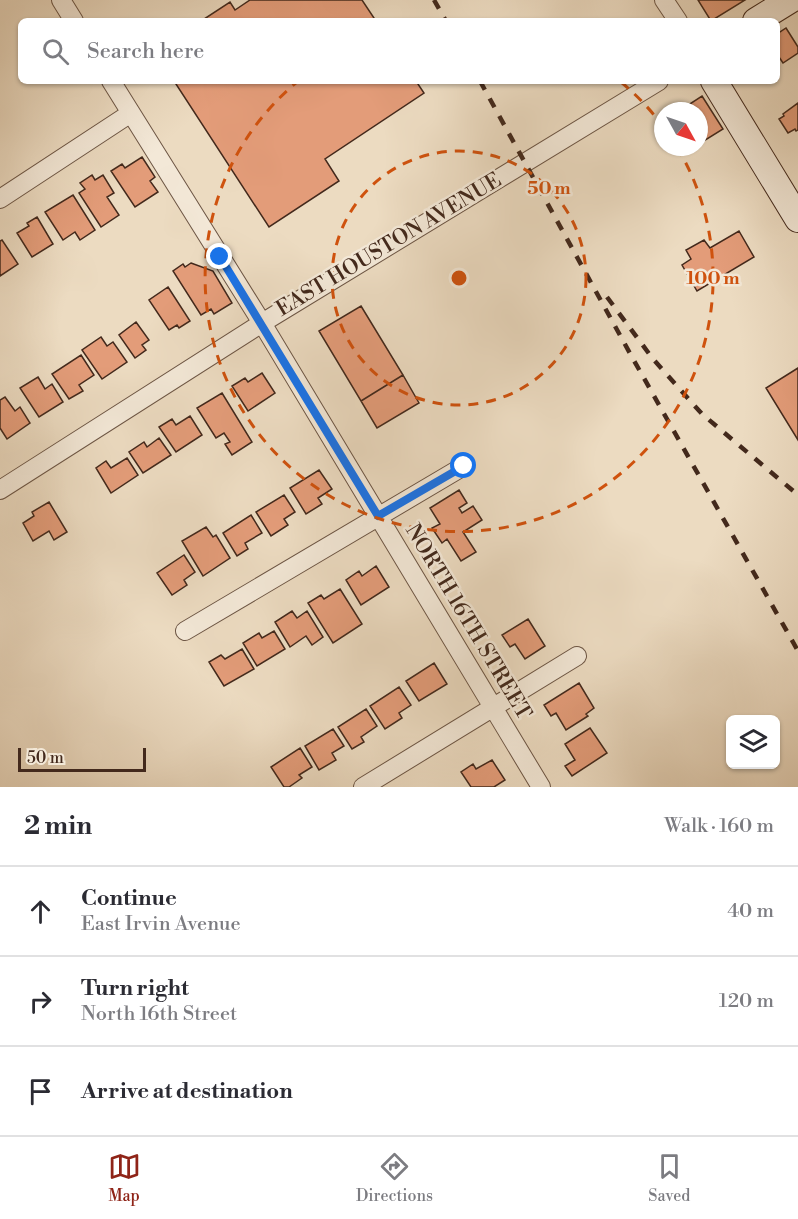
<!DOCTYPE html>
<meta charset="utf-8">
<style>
:root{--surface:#fff;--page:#f2f2f3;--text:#2b2b33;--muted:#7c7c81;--line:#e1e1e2;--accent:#8f2418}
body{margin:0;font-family:"Libre Bodoni",serif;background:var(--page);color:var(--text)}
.controls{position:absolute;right:18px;bottom:18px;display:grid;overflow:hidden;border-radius:9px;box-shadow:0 2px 4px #0004}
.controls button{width:54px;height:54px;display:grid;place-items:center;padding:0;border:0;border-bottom:2px solid var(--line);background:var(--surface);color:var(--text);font:30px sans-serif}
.compass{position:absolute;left:654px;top:102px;width:54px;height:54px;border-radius:50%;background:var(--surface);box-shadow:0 2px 4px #0004;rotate:130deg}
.scale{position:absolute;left:18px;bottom:15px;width:128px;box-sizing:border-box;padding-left:6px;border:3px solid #43291c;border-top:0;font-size:16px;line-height:21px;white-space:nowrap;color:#43291c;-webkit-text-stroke:4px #f3e8d7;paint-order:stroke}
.stop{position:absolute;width:18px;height:18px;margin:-14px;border:4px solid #1a73e8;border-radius:50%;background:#fff}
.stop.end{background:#1a73e8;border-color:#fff;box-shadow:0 2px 6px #0008}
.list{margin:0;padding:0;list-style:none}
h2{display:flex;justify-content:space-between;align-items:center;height:78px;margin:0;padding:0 24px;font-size:26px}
h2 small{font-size:20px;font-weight:400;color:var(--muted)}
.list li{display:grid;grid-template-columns:39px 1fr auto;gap:18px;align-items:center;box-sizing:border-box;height:90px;padding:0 24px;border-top:2px solid var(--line)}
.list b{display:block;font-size:22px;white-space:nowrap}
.list p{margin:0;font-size:20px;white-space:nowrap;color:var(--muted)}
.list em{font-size:20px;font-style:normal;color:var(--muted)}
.icon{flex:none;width:33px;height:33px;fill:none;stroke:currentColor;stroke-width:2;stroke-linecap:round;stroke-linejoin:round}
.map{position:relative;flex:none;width:798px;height:787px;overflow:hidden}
.search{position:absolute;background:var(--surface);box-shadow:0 2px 4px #0004;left:18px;right:18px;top:18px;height:66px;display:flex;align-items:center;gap:15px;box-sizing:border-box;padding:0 21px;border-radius:9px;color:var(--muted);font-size:22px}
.sheet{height:348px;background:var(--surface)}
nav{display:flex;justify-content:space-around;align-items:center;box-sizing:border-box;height:84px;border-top:2px solid var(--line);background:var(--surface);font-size:16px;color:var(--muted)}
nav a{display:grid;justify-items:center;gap:3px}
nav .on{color:var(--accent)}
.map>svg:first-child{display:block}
.building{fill:#e39c79;stroke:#43291c;stroke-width:1.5}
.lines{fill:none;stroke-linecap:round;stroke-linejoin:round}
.street-casing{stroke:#6d5645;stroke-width:20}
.secondary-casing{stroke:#43291c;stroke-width:28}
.street{stroke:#f3e8d7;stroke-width:18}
.secondary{stroke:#f3e8d7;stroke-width:26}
.rail{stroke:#43291c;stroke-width:4.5;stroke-dasharray:10 10;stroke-linecap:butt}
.route{stroke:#1a73e8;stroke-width:8}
.ring{fill:none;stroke:#cf520e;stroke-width:3;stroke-dasharray:10 8}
.labels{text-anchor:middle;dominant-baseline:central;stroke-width:5;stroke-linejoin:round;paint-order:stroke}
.street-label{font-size:21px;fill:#43291c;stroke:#f3e8d7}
.centre{fill:#cf520e;stroke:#f3e8d7;stroke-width:3}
.ring-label{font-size:18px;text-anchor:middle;font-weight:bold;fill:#cf520e;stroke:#f3e8d7;stroke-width:5;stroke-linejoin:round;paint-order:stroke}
</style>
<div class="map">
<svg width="798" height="787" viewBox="0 0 798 787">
<rect width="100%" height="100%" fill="#ecdbc1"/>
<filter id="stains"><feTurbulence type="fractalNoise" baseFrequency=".00333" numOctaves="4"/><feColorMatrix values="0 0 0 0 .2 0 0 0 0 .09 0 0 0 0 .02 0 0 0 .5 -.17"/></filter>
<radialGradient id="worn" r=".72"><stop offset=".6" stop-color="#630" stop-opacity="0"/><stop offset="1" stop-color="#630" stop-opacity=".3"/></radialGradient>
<path class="building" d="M250,0h112l14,21h-175l29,-19 5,8z
M698,0h47l-34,21z
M786,28l12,19v6l-15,10 -6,-9v-20z
M174,81h242l8,12 -99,66 14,22 -70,46z
M702,96l21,33 -24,15v-33h-20z
M798,103v27l-2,1 -1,-2 -7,4 -9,-14 5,-3 -1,-2z
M681,147h13l-10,6z
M142,157l13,20 -5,4 8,11 -23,15 -24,-36 11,-7 3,4z
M92,175l3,5 8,-5 11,18 -7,4 12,18 -18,12 -22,-34 6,-4 -5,-6z
M73,195l22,35 -15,10 -5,-8 -12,8 -18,-28z
M37,217l16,27 -21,13 -15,-24 12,-7 -2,-3z
M739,231l15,26 -57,34 -15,-26 9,-6 -5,-9 18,-10 6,8z
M2,240l16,24 -18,12v-35z
M191,263l22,8 19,32 -18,11 -3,-5 -10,6 -28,-44 10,-7 2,3z
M168,287l22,34 -11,7 -2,-3 -8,5 -20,-30z
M361,306l42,69 -42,26 -42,-70z
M136,322l13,18 -7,5 4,5 -11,8 -16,-23z
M101,337l6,9 6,-4 14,20 -25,17 -20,-29z
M81,355l13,20 -15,10 4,6 -14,8 -17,-25z
M798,368v72l-32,-52z
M262,373l13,20 -27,18 -16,-25 13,-8 3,4z
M403,375l16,28 -42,25 -16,-27z
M38,377l7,12 7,-5 11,18 -24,15 -19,-29z
M222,393l30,49 -20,13 -7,-11 5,-2 -6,-9 -8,5 -19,-30z
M5,397l10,14 5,-4 10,16 -23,16 -7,-11v-28z
M190,416l12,19 -26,17 -17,-25 13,-8 4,6z
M159,438l12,17 -28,18 -14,-21 15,-10 3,5z
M127,458l11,17 -27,18 -15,-25 10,-7 5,7z
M319,470l13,19 -14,9 4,6 -16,10 -16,-26z
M459,490l8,13 -8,5 3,5 11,-7 9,14 -19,12 13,20 -15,9 -14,-22 -5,4 -10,-15 8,-4 -10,-16z
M284,495l11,17 -11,7 4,6 -17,11 -15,-24z
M49,502l18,30 -13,8 -5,-9 -16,10 -10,-18 11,-7 -2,-4z
M251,515l11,18 -17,10 3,6 -11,7 -14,-23z
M206,527l7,10 3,-2 14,23 -27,18 -21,-35z
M184,555l11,17 -11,8 3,5 -15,10 -15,-22z
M376,566l13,21 -28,18 -15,-25 13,-9 3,5z
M340,589l22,35 -29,19 -25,-40 13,-8 3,4z
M292,611l5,7 10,-7 16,26 -11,8 -6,-9 -16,11 -15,-25z
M528,619l17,27 -20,13 -10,-15 -5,3 -8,-12z
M274,631l11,18 -28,17 -14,-23 16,-10 3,5z
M242,649l12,20 -30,17 -15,-24 12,-7 4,4z
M434,663l13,21 -28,17 -13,-20z
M579,683l15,25 -8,6 2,2 -22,14 -10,-17 -5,3 -7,-11z
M399,687l12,18 -12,8 3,5 -17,11 -15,-23z
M366,709l11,17 -16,11 3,5 -12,7 -14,-22z
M590,728l17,25 -35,23 -7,-10 10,-6 -10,-16z
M333,729l11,17 -12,7 4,7 -17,10 -14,-24z
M300,748l12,19 -13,8 3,3 -13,9h-5l-13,-20z
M492,760l13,20 -11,7h-23l-10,-15 12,-8 3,5z"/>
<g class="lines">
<defs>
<path id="street" d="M61,0l13,21
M664,0l14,21
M111,81l151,242 279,464
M0,199l131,-86
M0,490l262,-167 397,-242
M185,631l279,-165
M363,787l214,-131"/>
<path id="secondary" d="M756,21l34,-21
M714,81l84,138"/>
</defs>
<use href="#street" class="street-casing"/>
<use href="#secondary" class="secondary-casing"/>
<use href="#street" class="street"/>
<use href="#secondary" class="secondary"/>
<path class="rail" d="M434,0l12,21
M480,81l152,276 166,294
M607,297l46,62 49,55 96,81"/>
</g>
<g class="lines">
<path class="route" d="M220,257l158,259 86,-50"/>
</g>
<g class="ring">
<circle cx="459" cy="278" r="127"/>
<path d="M621 82A254 254 0 0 1 662 125M677 147A254 254 0 1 1 297 82"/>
</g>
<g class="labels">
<g class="street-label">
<text transform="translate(389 245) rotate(-31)">EAST HOUSTON AVENUE</text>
<text transform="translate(468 622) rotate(59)">NORTH 16TH STREET</text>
</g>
</g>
<circle cx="459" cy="278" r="9" class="centre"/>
<g class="ring-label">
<text x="549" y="194">50 m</text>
<text x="713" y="284">100 m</text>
</g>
<rect width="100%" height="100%" filter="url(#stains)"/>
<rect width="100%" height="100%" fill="url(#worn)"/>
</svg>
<div class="controls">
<button><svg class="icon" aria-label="layers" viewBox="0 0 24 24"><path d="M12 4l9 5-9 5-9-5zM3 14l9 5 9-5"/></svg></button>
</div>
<svg class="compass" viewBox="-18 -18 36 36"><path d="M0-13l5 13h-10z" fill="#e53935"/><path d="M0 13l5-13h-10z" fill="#7c7c81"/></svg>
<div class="scale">50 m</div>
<div class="stop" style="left:464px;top:466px"></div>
<div class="stop end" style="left:220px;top:257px"></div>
<div class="search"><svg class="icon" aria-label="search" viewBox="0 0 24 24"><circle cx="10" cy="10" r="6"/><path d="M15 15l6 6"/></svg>Search here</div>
</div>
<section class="sheet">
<h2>2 min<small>Walk · 160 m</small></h2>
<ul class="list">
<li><svg class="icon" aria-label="ahead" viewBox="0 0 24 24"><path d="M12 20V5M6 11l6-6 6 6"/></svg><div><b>Continue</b><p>East Irvin Avenue</p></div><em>40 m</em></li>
<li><svg class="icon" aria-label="right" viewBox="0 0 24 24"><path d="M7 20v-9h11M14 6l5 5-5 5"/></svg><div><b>Turn right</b><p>North 16th Street</p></div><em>120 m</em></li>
<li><svg class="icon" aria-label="arrive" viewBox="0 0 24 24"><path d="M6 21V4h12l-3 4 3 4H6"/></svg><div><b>Arrive at destination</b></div></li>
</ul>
</section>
<nav>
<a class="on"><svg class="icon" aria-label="map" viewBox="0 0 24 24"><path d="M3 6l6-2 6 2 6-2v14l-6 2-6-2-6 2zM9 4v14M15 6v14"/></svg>Map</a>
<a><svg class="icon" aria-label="directions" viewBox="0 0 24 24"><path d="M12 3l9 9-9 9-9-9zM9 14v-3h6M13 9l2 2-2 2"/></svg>Directions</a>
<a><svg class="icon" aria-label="saved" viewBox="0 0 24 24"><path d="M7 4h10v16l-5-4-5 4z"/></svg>Saved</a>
</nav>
